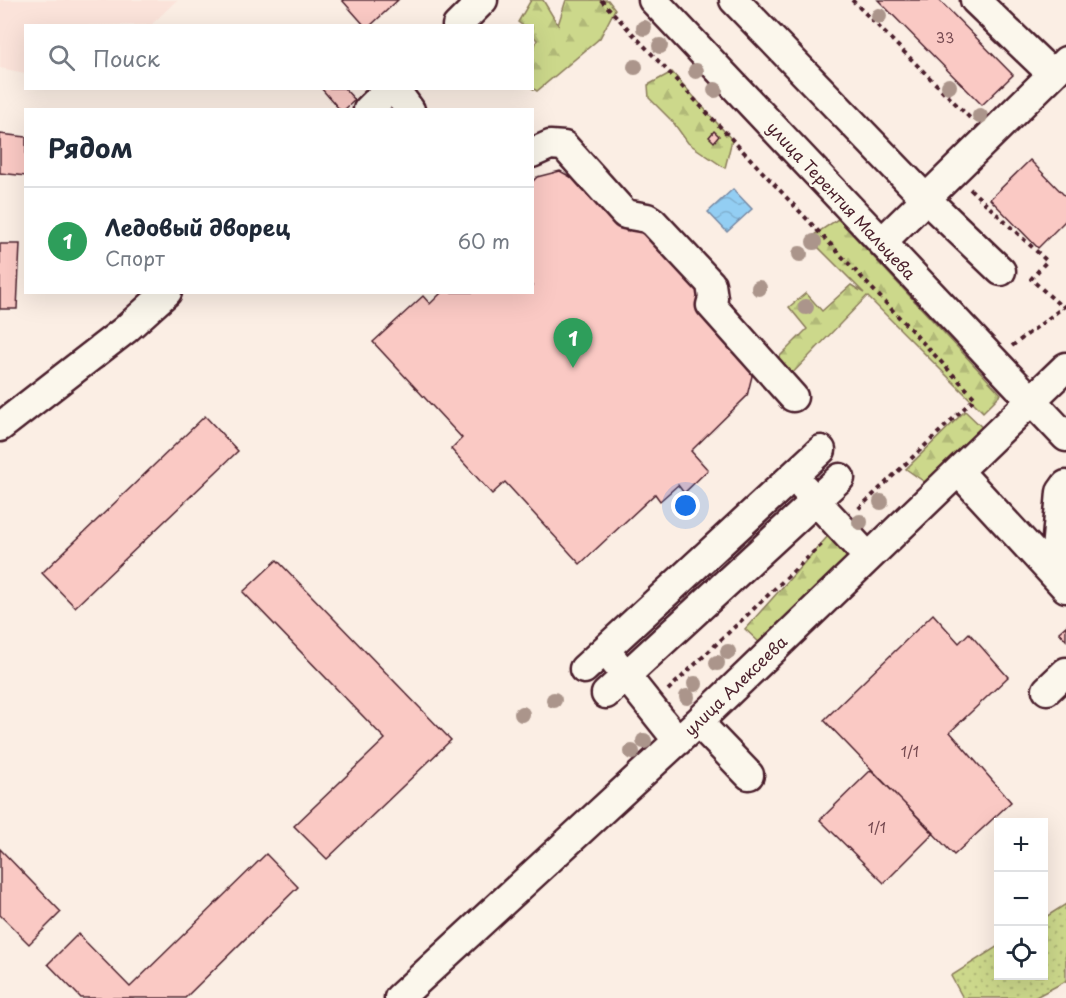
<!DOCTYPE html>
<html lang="ru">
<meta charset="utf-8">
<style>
:root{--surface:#fff;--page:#f6f6f7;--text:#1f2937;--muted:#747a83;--line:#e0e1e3;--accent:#ea580c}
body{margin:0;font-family:"Playpen Sans",sans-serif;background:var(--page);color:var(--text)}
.controls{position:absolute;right:18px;bottom:18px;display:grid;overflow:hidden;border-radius:0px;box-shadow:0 6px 24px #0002}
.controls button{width:54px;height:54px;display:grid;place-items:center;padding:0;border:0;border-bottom:2px solid var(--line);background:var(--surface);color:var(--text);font:30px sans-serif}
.you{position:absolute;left:686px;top:506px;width:21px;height:21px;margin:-15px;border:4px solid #fff;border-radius:50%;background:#1a73e8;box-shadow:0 0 0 9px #1a73e833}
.badge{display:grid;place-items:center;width:39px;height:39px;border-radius:50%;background:var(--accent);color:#fff;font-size:20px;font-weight:700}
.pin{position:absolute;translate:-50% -50px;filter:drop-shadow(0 2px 3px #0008)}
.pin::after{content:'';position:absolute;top:32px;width:21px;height:18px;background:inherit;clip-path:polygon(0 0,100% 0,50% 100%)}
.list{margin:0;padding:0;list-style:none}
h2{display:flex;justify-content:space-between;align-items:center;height:78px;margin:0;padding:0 24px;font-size:26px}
h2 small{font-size:20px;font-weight:400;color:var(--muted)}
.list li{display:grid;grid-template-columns:39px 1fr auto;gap:18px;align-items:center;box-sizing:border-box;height:108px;padding:0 24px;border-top:2px solid var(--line)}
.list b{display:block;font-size:22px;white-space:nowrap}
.list p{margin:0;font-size:20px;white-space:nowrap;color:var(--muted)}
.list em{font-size:20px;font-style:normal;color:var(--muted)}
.icon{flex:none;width:33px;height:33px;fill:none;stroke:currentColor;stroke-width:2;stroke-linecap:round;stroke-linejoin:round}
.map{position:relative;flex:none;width:1066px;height:998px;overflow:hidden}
.search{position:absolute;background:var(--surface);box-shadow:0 6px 24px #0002;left:24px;top:24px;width:510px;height:66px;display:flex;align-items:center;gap:15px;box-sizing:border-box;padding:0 21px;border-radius:0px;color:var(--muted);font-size:22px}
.panel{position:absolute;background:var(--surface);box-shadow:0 6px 24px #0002;left:24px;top:108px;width:510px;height:186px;border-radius:0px}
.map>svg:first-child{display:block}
.built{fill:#fbe3da}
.grass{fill:url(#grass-dots);stroke:#8b7c5b;stroke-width:1.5}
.forest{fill:url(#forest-firs);stroke:#8b7c5b;stroke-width:1.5}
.water{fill:url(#water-waves);stroke:#7688a3;stroke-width:1.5}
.building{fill:#fac9c4;stroke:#4a1f2b;stroke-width:1.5}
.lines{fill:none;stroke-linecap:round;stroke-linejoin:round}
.minor-casing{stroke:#4a1f2b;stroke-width:33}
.path{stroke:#4a1f2b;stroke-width:4;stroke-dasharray:4.5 4.5;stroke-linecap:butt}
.minor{stroke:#fbf7ec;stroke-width:28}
.tree{fill:#ab958b}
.labels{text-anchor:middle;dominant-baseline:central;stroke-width:5;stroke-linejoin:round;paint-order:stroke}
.number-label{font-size:14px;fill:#764a51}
.street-label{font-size:16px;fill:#4a1f2b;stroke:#fbf7ec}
</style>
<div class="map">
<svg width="1066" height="998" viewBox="0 0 1066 998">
<defs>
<pattern id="grass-dots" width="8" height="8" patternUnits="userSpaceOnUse" patternTransform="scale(1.5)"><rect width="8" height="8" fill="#ccd88b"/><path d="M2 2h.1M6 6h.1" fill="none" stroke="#b1b978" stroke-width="1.8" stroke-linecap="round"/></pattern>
<pattern id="forest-firs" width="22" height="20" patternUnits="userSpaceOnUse" patternTransform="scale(1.5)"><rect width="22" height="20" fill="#ccd88b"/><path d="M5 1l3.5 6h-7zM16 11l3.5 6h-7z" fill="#b1b978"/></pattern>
<pattern id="water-waves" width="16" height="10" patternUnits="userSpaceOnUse" patternTransform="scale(1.5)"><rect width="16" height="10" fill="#93cef3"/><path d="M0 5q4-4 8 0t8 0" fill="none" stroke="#80b0d0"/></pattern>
</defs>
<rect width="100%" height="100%" fill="#fbeee4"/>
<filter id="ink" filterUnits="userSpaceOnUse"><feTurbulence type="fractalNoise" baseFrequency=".0167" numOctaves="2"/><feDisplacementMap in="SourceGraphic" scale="12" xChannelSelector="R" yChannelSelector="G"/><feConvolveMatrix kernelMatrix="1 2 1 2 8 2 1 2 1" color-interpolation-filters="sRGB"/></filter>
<g filter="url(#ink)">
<path class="built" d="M0,0h177l-26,25 -125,1 -1,47 -25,-5z"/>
<path class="grass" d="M1066,904v77l-32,17h-71l-12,-22 47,-30v30h46v-58z"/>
<path class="forest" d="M531,0h12l15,25 8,-25h42l7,9 -15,29 -63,53 -5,-3 1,-37 4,-11 -4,-4 -1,-10 -10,-1 -4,-3z
M672,72l60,68 -7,28 -37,-25 -15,-21 -24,-24 -1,-13z
M838,219l163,175 -18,18 -116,-116 -80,83 -14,-16 34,-34 -18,-22 17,-14 16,18 29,-26 13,8 -55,-55z
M965,411l25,24 -61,50 -23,-16z
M829,535l24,28 -93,80 -15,-14z"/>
<path class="water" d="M733,189l19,20 -25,23 -19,-20z"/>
<path class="building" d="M342,0h56l-28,26h-5z
M878,0h61l74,75 -31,30z
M321,88h23l11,12 -11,10h-4z
M714,131l5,5 -5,6 -5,-5z
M0,134l26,3v39l-26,-3z
M1030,160l36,37v23l-28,28 -48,-49z
M560,171l23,13 44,48 14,-13 71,74 -15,13 49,53 6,17 -5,20 -56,55 17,19 -24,23 -6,-8 -18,16 -5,-7 -75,70 -75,-82 -13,12 -41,-45 11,-11 -89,-96 50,-46 7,8 12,-12h90v-110l5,-5z
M0,244h20l-3,65h-17z
M205,416l33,35 -163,156 -33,-34z
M277,560l174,180 -124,119 -33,-33 91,-87 -142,-147z
M933,614l26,29 10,-10 39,44 -58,55 61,70 -57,53 -130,-135z
M1066,626v14l-7,-8z
M871,770l63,63 -50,50 -64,-63z
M0,849l61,63 -32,32 -29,-29z
M266,854l32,33 -113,111h-104l-33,-34 30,-30 52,53z"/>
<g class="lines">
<defs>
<path id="minor" d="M653,0l413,437
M734,0l191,198 76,73
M975,0l77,74
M457,26l26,-26
M394,88l16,22
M368,110l22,-22
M532,153l18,-8 14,1 61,68 22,4 6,4 58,62 2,14 -2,7 82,92
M882,242l184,-181
M0,427l125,-97 42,-38
M958,471l108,117
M804,488l64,69
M1054,575l7,-83 5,-7
M614,661l64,80
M584,669l237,-219
M1047,690l19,-18
M606,694l234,-216
M698,722l51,53
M399,998l299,-276 368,-355"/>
</defs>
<use href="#minor" class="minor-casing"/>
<path class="path" d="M601,0l374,398 -118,112
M852,0l120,120
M970,189l77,72 -16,18 32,29
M1012,346l54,-41
M668,690l155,-147"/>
<use href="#minor" class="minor"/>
</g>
<g class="tree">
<circle cx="879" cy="16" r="8"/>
<circle cx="644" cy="28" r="8"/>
<circle cx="660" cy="46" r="8"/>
<circle cx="635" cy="67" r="8"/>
<circle cx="696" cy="71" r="8"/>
<circle cx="949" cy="86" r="8"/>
<circle cx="715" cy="90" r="8"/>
<circle cx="980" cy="116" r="8"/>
<circle cx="814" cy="242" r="8"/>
<circle cx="800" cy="254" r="8"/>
<circle cx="759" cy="288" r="8"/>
<circle cx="806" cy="307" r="8"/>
<circle cx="881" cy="502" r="8"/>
<circle cx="860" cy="522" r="8"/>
<circle cx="728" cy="652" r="8"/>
<circle cx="717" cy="663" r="8"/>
<circle cx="695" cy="684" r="8"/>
<circle cx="687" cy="697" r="8"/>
<circle cx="554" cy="700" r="8"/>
<circle cx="522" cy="714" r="8"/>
<circle cx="644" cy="741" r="8"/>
<circle cx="632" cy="752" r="8"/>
</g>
</g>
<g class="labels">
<g class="number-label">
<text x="945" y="37">33</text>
<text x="910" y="751">1/1</text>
<text x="877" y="827">1/1</text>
</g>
<g class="street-label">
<text transform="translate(842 200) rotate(47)">улица Терентия Мальцева</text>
<text transform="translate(735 685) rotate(-44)">улица Алексеева</text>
</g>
</g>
</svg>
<div class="controls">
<button>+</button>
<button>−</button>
<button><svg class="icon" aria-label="locate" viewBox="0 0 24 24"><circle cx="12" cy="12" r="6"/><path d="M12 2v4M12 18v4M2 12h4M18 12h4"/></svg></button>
</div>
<div class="you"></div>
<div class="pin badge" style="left:573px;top:368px;background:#2e9e5b">1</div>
<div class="search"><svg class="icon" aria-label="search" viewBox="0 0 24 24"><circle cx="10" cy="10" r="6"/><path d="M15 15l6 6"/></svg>Поиск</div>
<section class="panel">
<h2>Рядом<small></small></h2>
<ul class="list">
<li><span class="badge" style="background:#2e9e5b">1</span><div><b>Ледовый дворец</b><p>Спорт</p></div><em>60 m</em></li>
</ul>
</section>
</div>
